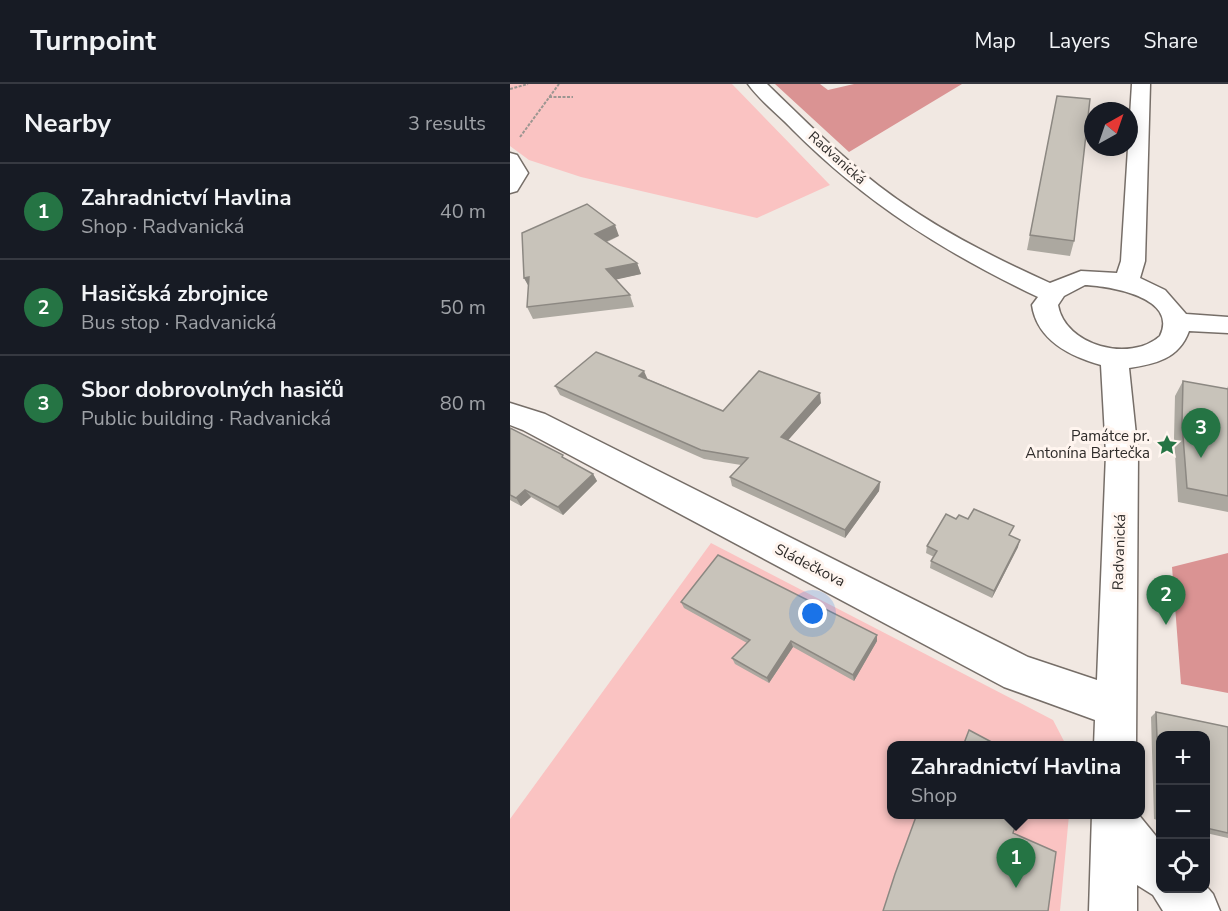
<!DOCTYPE html>
<meta charset="utf-8">
<style>
:root{--surface:#171b24;--page:#20242c;--text:#f1f3f6;--muted:#9ea1a6;--line:#363941;--accent:#257444}
body{margin:0;font-family:"Nunito Sans",sans-serif;background:var(--page);color:var(--text)}
.controls{position:absolute;right:18px;bottom:18px;display:grid;overflow:hidden;border-radius:12px;box-shadow:0 3px 15px #0003}
.controls button{width:54px;height:54px;display:grid;place-items:center;padding:0;border:0;border-bottom:2px solid var(--line);background:var(--surface);color:var(--text);font:30px sans-serif}
.compass{position:absolute;left:574px;top:18px;width:54px;height:54px;border-radius:50%;background:var(--surface);box-shadow:0 3px 15px #0003;rotate:40deg}
.you{position:absolute;left:303px;top:530px;width:21px;height:21px;margin:-15px;border:4px solid #fff;border-radius:50%;background:#1a73e8;box-shadow:0 0 0 9px #1a73e833}
.badge{display:grid;place-items:center;width:39px;height:39px;border-radius:50%;background:var(--accent);color:#fff;font-size:20px;font-weight:700}
.pin{position:absolute;translate:-50% -50px;filter:drop-shadow(0 2px 3px #0008)}
.pin::after{content:'';position:absolute;top:32px;width:21px;height:18px;background:inherit;clip-path:polygon(0 0,100% 0,50% 100%)}
.popup{position:absolute;left:377px;top:657px;width:258px;height:78px;box-sizing:border-box;display:grid;place-content:center;border-radius:12px;background:var(--surface);filter:drop-shadow(0 2px 4px #0005);font-size:20px;white-space:nowrap;color:var(--muted)}
.popup b{font-size:22px;color:var(--text)}
.popup::after{content:'';position:absolute;left:50%;top:100%;margin-left:-12px;border:12px solid transparent;border-top-color:var(--surface)}
.list{margin:0;padding:0;list-style:none}
h2{display:flex;justify-content:space-between;align-items:center;height:78px;margin:0;padding:0 24px;font-size:26px}
h2 small{font-size:20px;font-weight:400;color:var(--muted)}
.list li{display:grid;grid-template-columns:39px 1fr auto;gap:18px;align-items:center;box-sizing:border-box;height:96px;padding:0 24px;border-top:2px solid var(--line)}
.list b{display:block;font-size:22px;white-space:nowrap}
.list p{margin:0;font-size:20px;white-space:nowrap;color:var(--muted)}
.list em{font-size:20px;font-style:normal;color:var(--muted)}
.icon{flex:none;width:33px;height:33px;fill:none;stroke:currentColor;stroke-width:2;stroke-linecap:round;stroke-linejoin:round}
.map{position:relative;flex:none;width:718px;height:827px;overflow:hidden}
header{display:flex;align-items:center;gap:36px;box-sizing:border-box;height:84px;padding:0 30px;background:var(--surface);border-bottom:2px solid var(--line)}
header strong{font-size:28px}
nav{display:flex;gap:33px;margin-inline-start:auto;font-size:21px}
main{display:flex}
aside{flex:1;background:var(--surface)}
.map>svg:first-child{display:block}
.green{fill:#fac3c2}
.forest{fill:#da9393}
.lines{fill:none;stroke-linecap:round;stroke-linejoin:round}
.minor-casing{stroke:#766e68;stroke-width:3}
.path{stroke:#9c9691;stroke-width:2;stroke-dasharray:3 1.5;stroke-linecap:butt}
.minor{fill:#fff;fill-rule:evenodd}
.wall{fill:#aca8a0}
.shaded-wall{fill:#8c8882}
.building{fill:#c8c3ba;stroke:#8c8882;stroke-width:1.5}
.labels{text-anchor:middle;dominant-baseline:central;stroke-width:6;stroke-linejoin:round;paint-order:stroke}
.far-street-label{font-size:14px;fill:#2f2c2a;stroke:#fff5ef}
.poi-label{font-size:15px;fill:#2f2c2a;stroke:#fff5ef;text-anchor:end}
.street-label{font-size:15px;fill:#2f2c2a;stroke:#fff5ef}
</style>
<header>
<strong>Turnpoint</strong>
<nav><a>Map</a><a>Layers</a><a>Share</a></nav>
</header>
<main>
<aside>
<h2>Nearby<small>3 results</small></h2>
<ul class="list">
<li><span class="badge">1</span><div><b>Zahradnictví Havlina</b><p>Shop · Radvanická</p></div><em>40 m</em></li>
<li><span class="badge">2</span><div><b>Hasičská zbrojnice</b><p>Bus stop · Radvanická</p></div><em>50 m</em></li>
<li><span class="badge">3</span><div><b>Sbor dobrovolných hasičů</b><p>Public building · Radvanická</p></div><em>80 m</em></li>
</ul>
</aside>
<div class="map">
<svg width="718" height="827" viewBox="0 0 718 827">
<rect width="100%" height="100%" fill="#f1e8e2"/>
<path class="green" d="M0,0h222l98,101 -73,33 -176,-41 -52,-17 -19,-14z
M201,459l342,177 13,25 -174,1v68l177,1 -9,96h-550v-92z"/>
<path class="forest" d="M265,0h45l8,6 26,-6h108l-113,68z
M718,469v140l-47,-9 -9,-117z"/>
<g class="lines">
<defs>
<path id="minor" d="M238,0h19c36,35 72,71 112,102 52,40 111,70 171,97l31,-12 36,2 4,-12 11,-177h18l-5,177 -5,17 25,12 21,24 42,3v16l-39,-2c-10,28 -34,33 -60,37l9,86 -2,292h-42l1,-26 -91,-33 -481,-257 -13,-5v-22l35,11 483,243 69,23 9,-226 -5,-89c-32,-9 -64,-25 -69,-60l6,-8c-94,-45 -171,-93 -245,-167 -14,-15 -33,-29 -45,-46zM575,201c24,1 94,12 75,51 -30,27 -95,10 -102,-31l6,-9z
M0,69l7,2 11,18 -11,18 -7,2z
M582,730h46l22,27v47h46v-2l7,8 7,17h-57l-10,-16 -16,-10v26h-48z"/>
</defs>
<use href="#minor" class="minor-casing"/>
<path class="path" d="M0,5l18,-5
M39,13h24
M10,53l39,-53"/>
<use href="#minor" class="minor"/>
</g>
<path class="wall" d="M547,12l17,145 -4,15 -43,-6z
M109,152l-12,6 30,21 4,11 -25,5 14,16 4,12 -101,12 -6,-12 2,-21 -5,-8z
M138,295l75,32 98,-8 -33,37 92,42 -1,9 -34,47 -113,-52 -2,-9 11,-12 -37,-6 -144,-64 -5,-9z
M673,297l44,8 1,-3v126l-50,-10 -4,-64 1,-42z
M0,344l83,46 4,7 -34,34 -32,-18 -10,9 -11,-6z
M446,435l54,16 8,12 -26,51 -62,-30 1,-7 3,-4 -8,-4 1,-7z
M171,518l196,33v6l-23,40 -61,-34 -24,36 -34,-19 -3,-6 15,-15 -63,-35z
M646,628l72,15v111l-22,-5v-98h-45v86l-7,-2 -3,-102z"/>
<path class="shaded-wall" d="M105,141l4,11 -20,9 -4,-11z
M127,179l4,11 -31,7 -4,-12z
M19,193l1,12 -6,-11z
M134,287l4,9 -9,-4z
M310,309l1,10 -38,43 -2,-9z
M83,390l4,7 -34,34 -5,-8z
M370,398l-1,9 -34,47v-8z
M15,406l6,7 -10,9 -5,-8z
M510,456l-2,7 -26,51 2,-7z
M367,551v6l-23,40 -1,-6z
M281,557l2,6 -24,36 -2,-5z"/>
<path class="building" d="M547,12l33,3 -16,142 -44,-6z
M77,120l28,21 -20,9 42,29 -31,6 24,26 -103,12 2,-30 -5,1 -2,-45z
M86,268l48,19 -5,5 84,35 36,-40 61,22 -39,44 99,45 -35,48 -115,-53 18,-19 -47,-8 -146,-64z
M673,297l45,8v107l-41,-8 -5,-65z
M0,344l53,27 -1,2 31,17 -35,33 -33,-17 -9,8 -6,-3z
M464,425l40,17 -5,9 11,5 -26,51 -63,-30 6,-10 -10,-5 19,-32 10,5 3,-4 9,4z
M208,471l159,80 -24,40 -62,-34 -24,37 -35,-20 18,-18 -69,-38z
M646,628l72,15v106l-22,-5v-93h-45v81h-1z
M459,646l30,16h-36z
M407,730h102l-6,19 43,19 -8,59h-165l12,-37z"/>
<defs>
<symbol id="sight-bare" viewBox="-9 -9 18 18"><path d="M0-6L1.8-2.2L6-1.7L2.9 1.2L3.7 5.4L0 3.3L-3.7 5.4L-2.9 1.2L-6-1.7L-1.8-2.2Z" fill="#257444" stroke="#fff5ef" stroke-width="2.5" paint-order="stroke"/></symbol>
</defs>
<g fill-rule="evenodd">
<use href="#sight-bare" x="642" y="346" width="30" height="30"/>
</g>
<g class="labels">
<g class="far-street-label">
<text transform="translate(327 74) rotate(42)">Radvanická</text>
</g>
<g class="poi-label">
<text x="640" y="352">Památce pr.<tspan x="640" dy="17">Antonína Bartečka</tspan></text>
</g>
<g class="street-label">
<text transform="translate(609 468) rotate(-88)">Radvanická</text>
<text transform="translate(300 481) rotate(27)">Sládečkova</text>
</g>
</g>
</svg>
<div class="controls">
<button>+</button>
<button>−</button>
<button><svg class="icon" aria-label="locate" viewBox="0 0 24 24"><circle cx="12" cy="12" r="6"/><path d="M12 2v4M12 18v4M2 12h4M18 12h4"/></svg></button>
</div>
<svg class="compass" viewBox="-18 -18 36 36"><path d="M0-13l5 13h-10z" fill="#e53935"/><path d="M0 13l5-13h-10z" fill="#9ea1a6"/></svg>
<div class="you"></div>
<div class="pin badge" style="left:506px;top:804px">1</div>
<div class="popup"><b>Zahradnictví Havlina</b>Shop</div>
<div class="pin badge" style="left:656px;top:541px">2</div>
<div class="pin badge" style="left:691px;top:374px">3</div>
</div>
</main>
